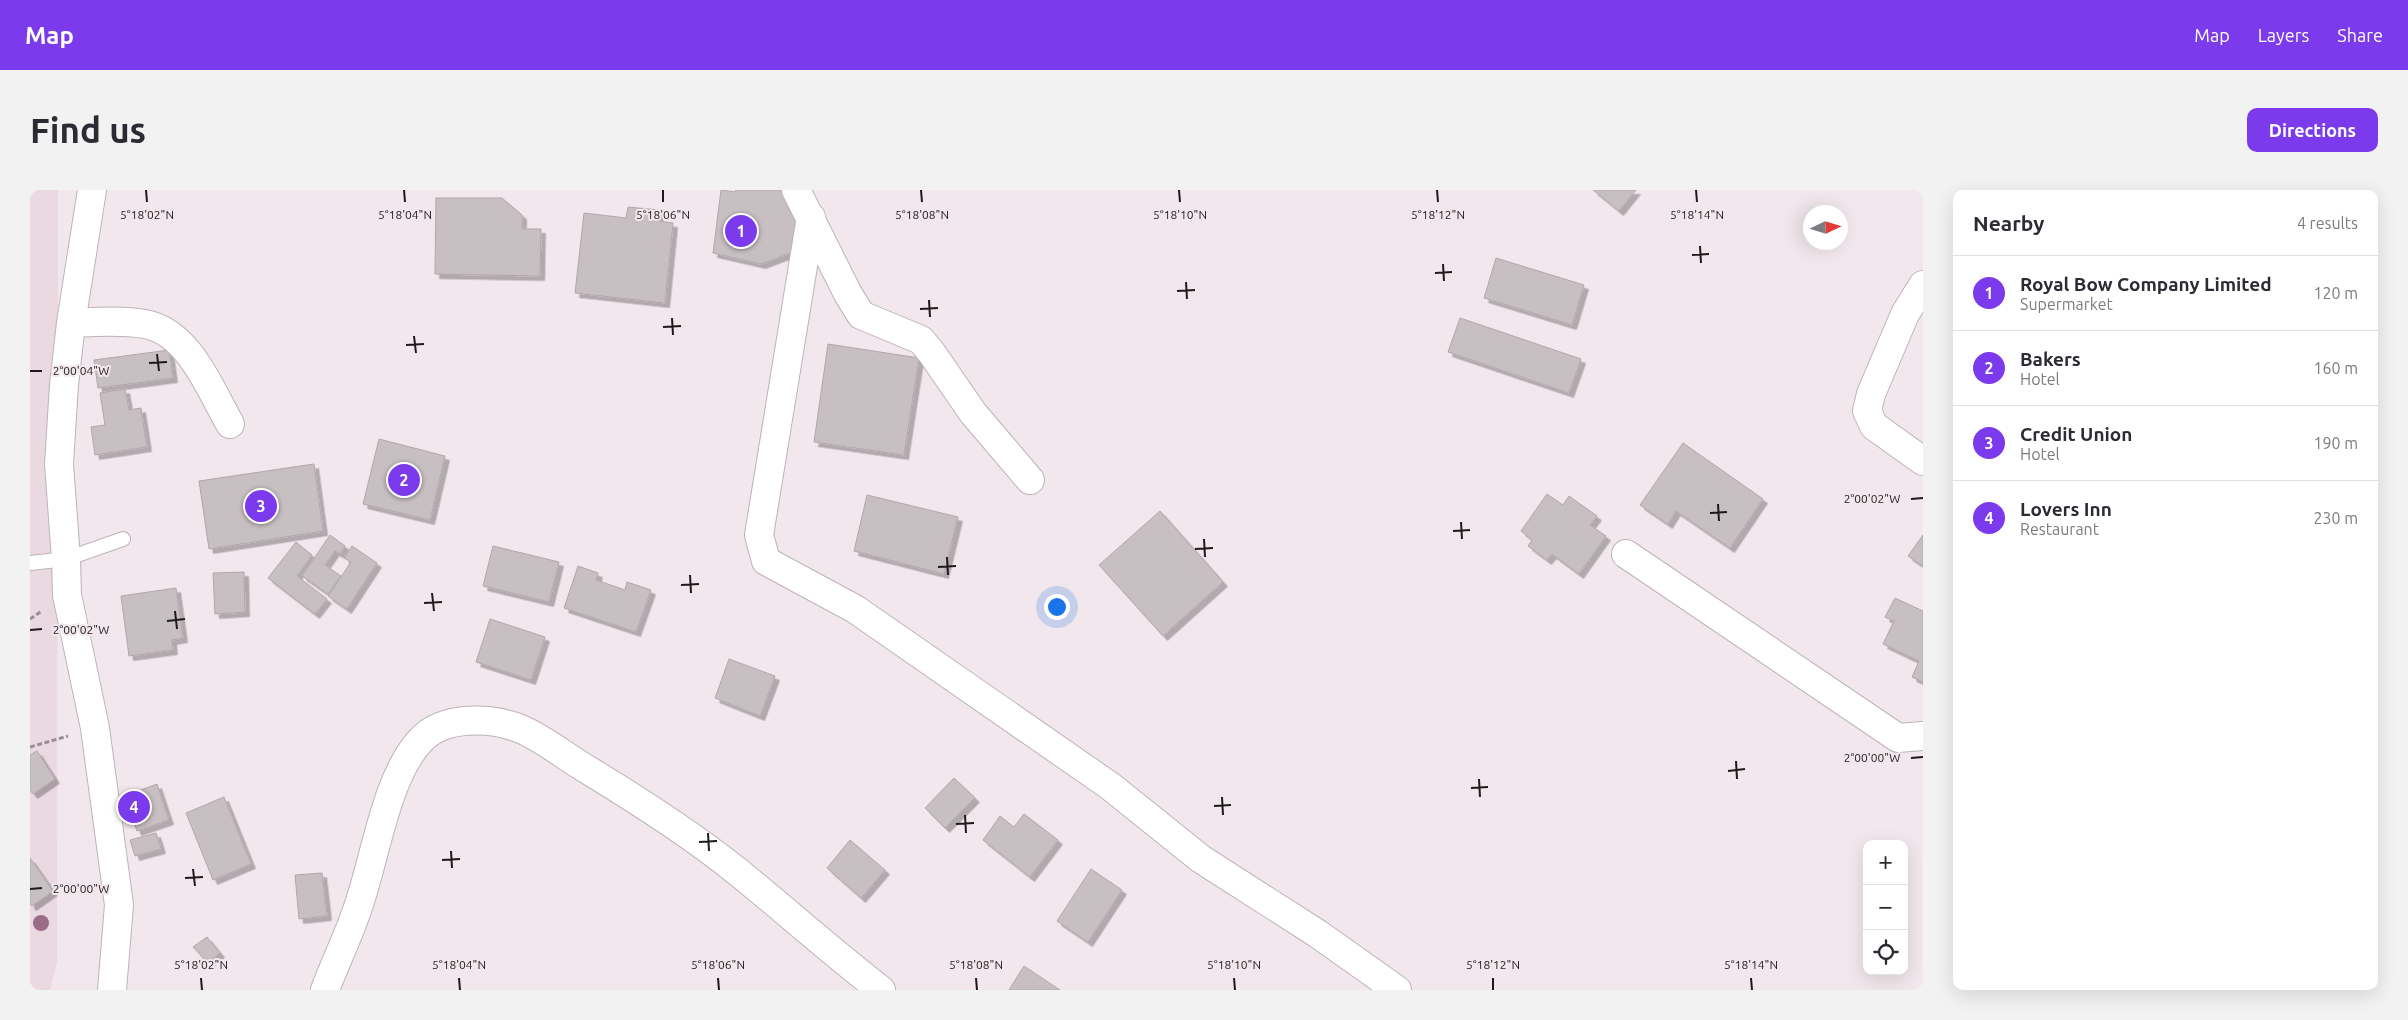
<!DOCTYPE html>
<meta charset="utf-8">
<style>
:root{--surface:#fff;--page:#f2f2f3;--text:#2b2b33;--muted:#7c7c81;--line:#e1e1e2;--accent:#7c3aed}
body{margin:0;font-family:Ubuntu,sans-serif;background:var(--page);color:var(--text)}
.controls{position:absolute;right:15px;bottom:15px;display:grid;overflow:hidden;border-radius:10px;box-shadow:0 5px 20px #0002}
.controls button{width:45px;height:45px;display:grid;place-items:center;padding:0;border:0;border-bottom:1px solid var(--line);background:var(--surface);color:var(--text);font:25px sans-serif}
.compass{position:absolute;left:1773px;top:15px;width:45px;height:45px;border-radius:50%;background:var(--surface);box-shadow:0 5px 20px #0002;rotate:86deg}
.you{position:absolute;left:1026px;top:416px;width:18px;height:18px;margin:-12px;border:4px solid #fff;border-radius:50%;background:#1a73e8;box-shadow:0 0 0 8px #1a73e833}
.badge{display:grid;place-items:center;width:32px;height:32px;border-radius:50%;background:var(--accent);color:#fff;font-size:16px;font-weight:700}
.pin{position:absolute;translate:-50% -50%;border:2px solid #fff;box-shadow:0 1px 5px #0006}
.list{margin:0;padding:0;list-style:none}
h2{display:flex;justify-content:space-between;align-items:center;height:65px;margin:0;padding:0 20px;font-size:21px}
h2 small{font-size:16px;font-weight:400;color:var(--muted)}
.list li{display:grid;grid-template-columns:32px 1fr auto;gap:15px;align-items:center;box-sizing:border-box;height:75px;padding:0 20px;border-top:1px solid var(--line)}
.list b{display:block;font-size:19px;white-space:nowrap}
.list p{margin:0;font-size:16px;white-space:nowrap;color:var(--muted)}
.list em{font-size:16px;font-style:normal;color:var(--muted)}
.icon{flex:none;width:28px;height:28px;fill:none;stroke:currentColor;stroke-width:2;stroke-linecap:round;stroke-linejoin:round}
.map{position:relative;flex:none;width:1893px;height:800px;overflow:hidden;border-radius:10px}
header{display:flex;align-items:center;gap:30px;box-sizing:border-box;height:70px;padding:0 25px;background:var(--accent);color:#fff}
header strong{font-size:24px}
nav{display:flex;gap:28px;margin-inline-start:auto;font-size:18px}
.intro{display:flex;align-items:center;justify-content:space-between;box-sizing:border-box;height:120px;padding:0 30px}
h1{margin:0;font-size:35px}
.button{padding:12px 22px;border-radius:10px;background:var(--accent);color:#fff;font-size:18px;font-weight:700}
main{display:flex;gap:30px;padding:0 30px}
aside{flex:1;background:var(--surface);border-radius:10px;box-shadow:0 5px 20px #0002}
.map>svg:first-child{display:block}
.built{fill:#ebd9e1}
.building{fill:#c8bfc3;stroke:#b0a7ab;filter:url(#shadow)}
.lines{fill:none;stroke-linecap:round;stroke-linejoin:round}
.lane-casing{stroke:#bdb3b7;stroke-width:16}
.street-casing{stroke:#bdb3b7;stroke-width:30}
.path{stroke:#968f93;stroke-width:3;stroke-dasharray:5 2.5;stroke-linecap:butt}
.lane{stroke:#fff;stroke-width:14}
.street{stroke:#fff;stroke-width:28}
.tree{fill:#9b6c88}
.ticks{fill:none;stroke:#1e1a1c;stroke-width:2}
.ticks-label{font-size:12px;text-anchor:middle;fill:#1e1a1c;stroke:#f1e7ec;stroke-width:4;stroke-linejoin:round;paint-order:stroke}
</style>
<header>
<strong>Map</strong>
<nav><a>Map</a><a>Layers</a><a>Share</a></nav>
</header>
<div class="intro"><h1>Find us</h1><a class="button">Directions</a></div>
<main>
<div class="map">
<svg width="1893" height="800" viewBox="0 0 1893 800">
<defs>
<filter id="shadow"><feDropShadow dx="4.5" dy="4.5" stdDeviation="0" flood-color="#0004"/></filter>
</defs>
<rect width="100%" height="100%" fill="#f1e7ec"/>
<path class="built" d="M0,0h28l-1,773 -7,27h-20z"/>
<path class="building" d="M691,0l14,2 1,-2h45l17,23 -2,38 -35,13 -48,-11z
M1563,0h43l-17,21z
M406,8h66l20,17v14h19l-1,47 -105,-2z
M598,17l31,3 -1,11 15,2 -8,80 -90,-10 9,-80 42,5z
M1466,68l88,27 -12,40 -88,-27z
M1430,128l121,41 -12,34 -121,-41z
M798,154l91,14 -15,97 -90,-13z
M139,160l4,28 -75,10 -4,-28z
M95,199l4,21 12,-2 6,39 -52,8 -4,-28 14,-2 -5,-32z
M349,249l66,17 -15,64 -67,-16z
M1653,253l80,56 -33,49 -54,-37 -8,13 -28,-19z
M284,274l9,67 -114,18 -10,-68z
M1517,304l16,11 6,-9 28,20 -7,9 16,11 -27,38 -27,-20 -5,6 -19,-14 4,-6 -11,-9z
M837,305l91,22 -14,57 -90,-23z
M1130,321l63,71 -60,54 -64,-71z
M300,345l15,11 -5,8 -5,-3 -10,14 16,11 -13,18 -26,-18z
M1893,345v31l-15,-10z
M266,352l16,13 -15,21 30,23 -12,15 -47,-36z
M322,356l25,17 -30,46 -19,-13 23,-34 -7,-4z
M463,356l66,16 -10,40 -66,-16z
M548,376l20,7 -2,7 29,10 2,-8 24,8 -15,42 -72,-24z
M214,382l1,40 -30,2 -2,-41z
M146,398l7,50 -11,2 1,10 -44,6 -8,-60z
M1865,408l28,13v71l-11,-5 7,-16 -36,-17 11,-23 -9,-4z
M460,429l55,18 -14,43 -55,-18z
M699,469l46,17 -15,40 -45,-18z
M7,561l18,28 -22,15 -3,-4v-35z
M924,588l21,20 -30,30 -20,-20z
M127,594l12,36 -32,11 -13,-35z
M194,607l27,67 -38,16 -27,-67z
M994,624l34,26 -28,37 -47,-37 17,-24 14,11z
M126,643l5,16 -26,7 -5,-16z
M820,650l35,30 -24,28 -34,-30z
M0,668l23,33 -21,15 -2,-2z
M1061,679l31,21 -34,52 -31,-21z
M292,683l5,43 -28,3 -4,-44z
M177,747l13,16 -12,10 -15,-16z
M994,776l36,24h-51z"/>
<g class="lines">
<defs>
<path id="lane" d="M0,373l36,-4 57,-20"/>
<path id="street" d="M62,0l-21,133 -7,62 -5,79 7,95 1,36 28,133 24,177 -7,85
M766,0l52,104 13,21 60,25 10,12 42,61 57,67
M781,27l-52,318 7,26 89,48 255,177 91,73 117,75 79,56
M1893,95l-18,29 -34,80 -4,17 7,15 49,35
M41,133c24,-1 50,-3 74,1 44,8 65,65 85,100
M1596,364l272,184 25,-2
M295,800c10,-27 23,-53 32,-80 18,-49 28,-131 63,-169 23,-26 71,-24 101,-12 23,10 45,28 67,41 51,31 103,64 150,102 48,39 94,80 143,118"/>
</defs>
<use href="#lane" class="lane-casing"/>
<use href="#street" class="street-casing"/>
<path class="path" d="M0,429l12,-8
M0,557l38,-11"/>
<use href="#lane" class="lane"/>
<use href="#street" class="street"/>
</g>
<circle class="tree" cx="11" cy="733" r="8"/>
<path class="ticks" d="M116,0l1,12M374,0l1,12M633,0v12M891,0l1,12M1149,0l1,12M1407,0l1,12M1666,0l1,12M1670,56l1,17M1662,65l17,-1M1413,74l1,17M1405,83l17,-1M1156,92l1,17M1147,101l18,-1M899,110l1,17M890,119l18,-1M642,128l1,17M633,137l18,-1M384,146l2,17M376,155l18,-1M127,164l2,17M119,173l18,-1M0,181h12M1881,309l12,-1M1688,314l1,17M1680,323l17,-1M1431,332l1,17M1423,341l17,-1M1174,349l1,18M1165,359l18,-1M917,367l1,18M908,377l18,-1M660,385l1,18M651,395l18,-1M402,403l2,18M394,413l18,-1M145,421l2,18M137,431l18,-2M0,440l12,-1M1881,568l12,-1M1706,571l1,18M1698,581l17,-2M1449,589l1,18M1441,598l17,-1M1192,607l1,18M1184,616l17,-1M935,625l1,18M926,634l18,-1M678,643l1,18M669,652l18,-1M421,661l1,17M412,670l18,-1M163,679l2,17M155,688l18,-1M0,699l12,-1M171,788l1,12M429,788l1,12M688,788l1,12M946,788l1,12M1204,788l1,12M1463,788v12M1721,788l1,12"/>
<g class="ticks-label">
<text x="117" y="29">5°18'02"N</text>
<text x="375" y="29">5°18'04"N</text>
<text x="633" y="29">5°18'06"N</text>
<text x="892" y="29">5°18'08"N</text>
<text x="1150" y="29">5°18'10"N</text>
<text x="1408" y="29">5°18'12"N</text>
<text x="1667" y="29">5°18'14"N</text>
<text x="51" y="185">2°00'04"W</text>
<text x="1842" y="313">2°00'02"W</text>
<text x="51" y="444">2°00'02"W</text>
<text x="1842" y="572">2°00'00"W</text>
<text x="51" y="703">2°00'00"W</text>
<text x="171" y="779">5°18'02"N</text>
<text x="429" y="779">5°18'04"N</text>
<text x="688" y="779">5°18'06"N</text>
<text x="946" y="779">5°18'08"N</text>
<text x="1204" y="779">5°18'10"N</text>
<text x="1463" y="779">5°18'12"N</text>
<text x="1721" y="779">5°18'14"N</text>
</g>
</svg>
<div class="controls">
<button>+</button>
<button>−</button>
<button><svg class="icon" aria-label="locate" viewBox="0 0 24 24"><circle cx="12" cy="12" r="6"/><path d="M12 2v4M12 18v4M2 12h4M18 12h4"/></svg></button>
</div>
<svg class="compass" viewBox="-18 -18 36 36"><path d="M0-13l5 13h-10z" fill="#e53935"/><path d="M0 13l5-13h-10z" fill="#7c7c81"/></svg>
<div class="you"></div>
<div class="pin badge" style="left:711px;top:41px">1</div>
<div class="pin badge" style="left:374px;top:290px">2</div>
<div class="pin badge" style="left:231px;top:316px">3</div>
<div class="pin badge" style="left:104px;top:617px">4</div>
</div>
<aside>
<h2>Nearby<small>4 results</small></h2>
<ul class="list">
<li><span class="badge">1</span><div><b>Royal Bow Company Limited</b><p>Supermarket</p></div><em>120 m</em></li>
<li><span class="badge">2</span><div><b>Bakers</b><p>Hotel</p></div><em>160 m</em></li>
<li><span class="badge">3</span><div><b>Credit Union</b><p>Hotel</p></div><em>190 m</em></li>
<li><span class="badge">4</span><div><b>Lovers Inn</b><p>Restaurant</p></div><em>230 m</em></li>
</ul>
</aside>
</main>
